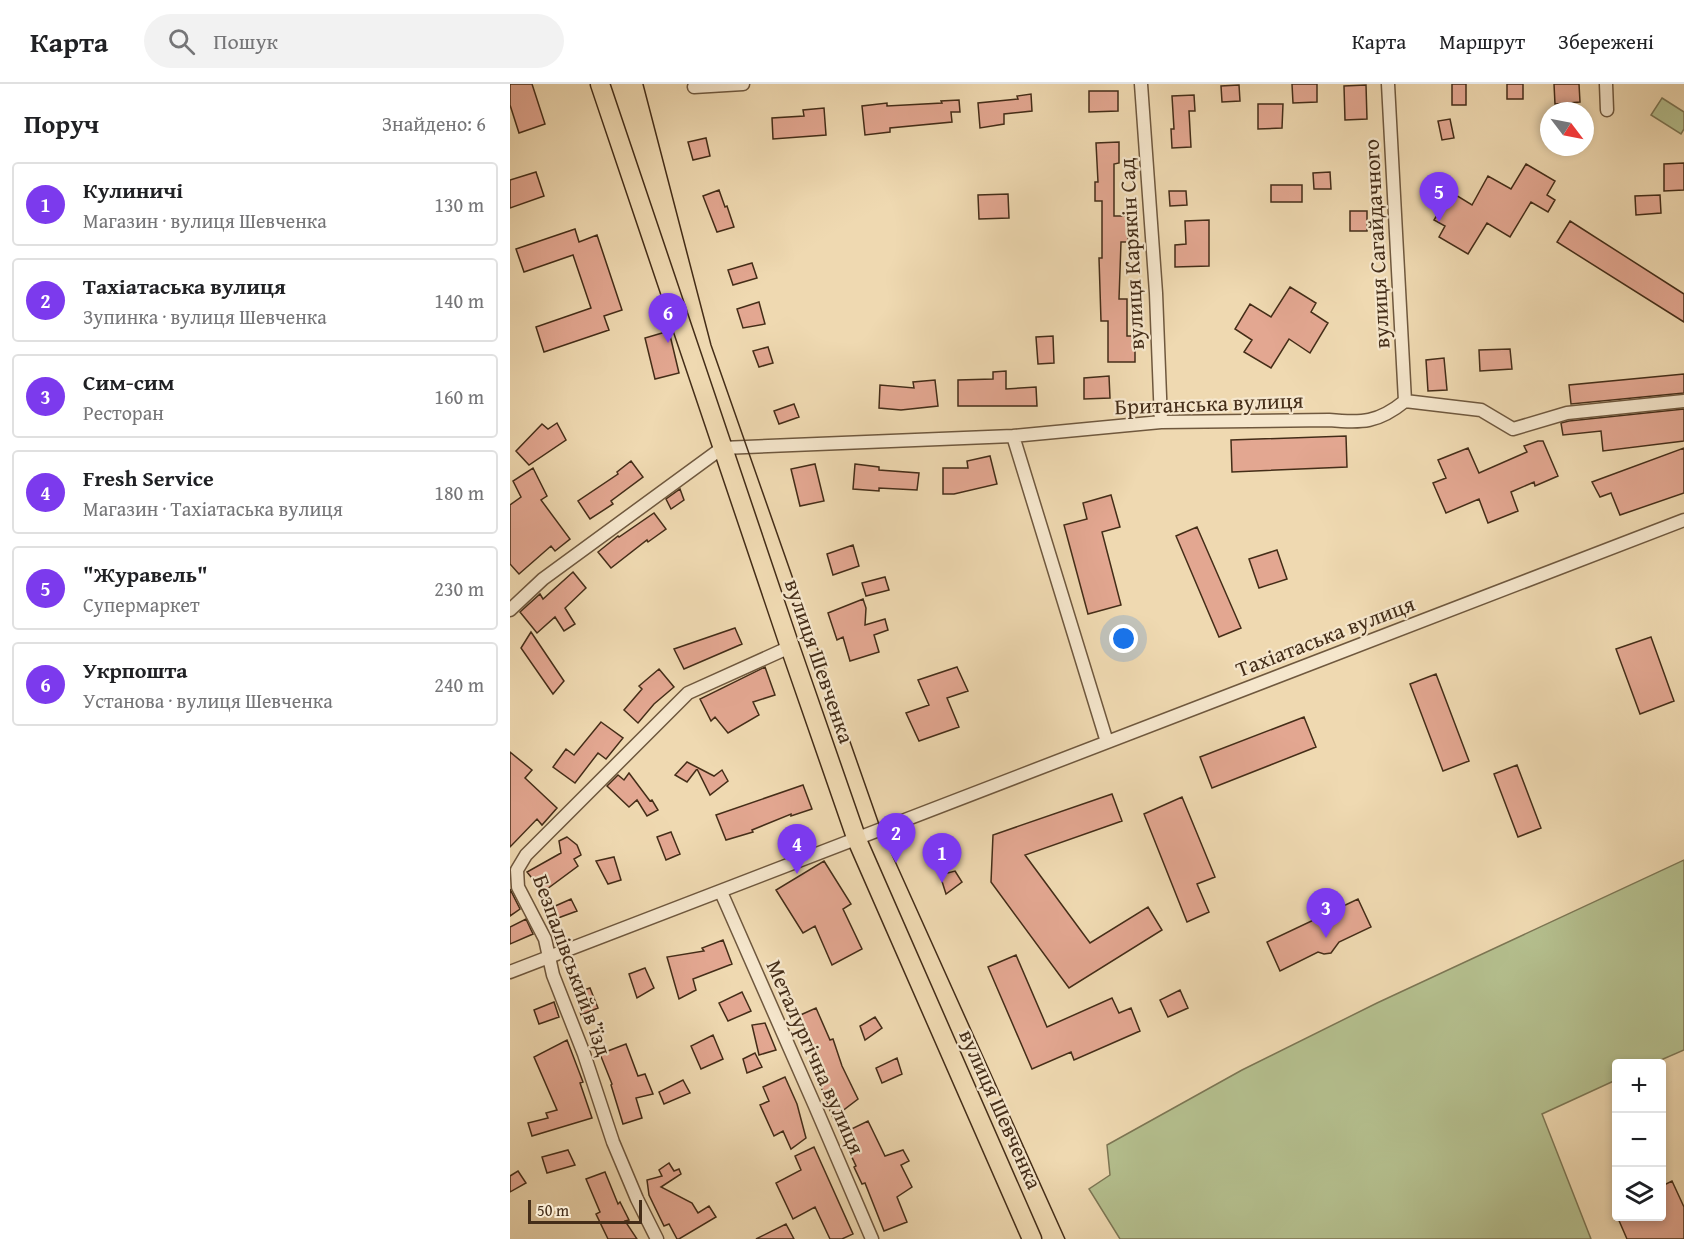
<!DOCTYPE html>
<html lang="uk">
<meta charset="utf-8">
<style>
:root{--surface:#fff;--page:#f2f2f2;--text:#202124;--muted:#757577;--line:#e0e0e0;--accent:#7c3aed}
body{margin:0;font-family:"Gentium Book Plus",serif;background:var(--page);color:var(--text)}
.controls{position:absolute;right:18px;bottom:18px;display:grid;overflow:hidden;border-radius:6px;box-shadow:0 3px 9px #0003}
.controls button{width:54px;height:54px;display:grid;place-items:center;padding:0;border:0;border-bottom:2px solid var(--line);background:var(--surface);color:var(--text);font:30px sans-serif}
.compass{position:absolute;left:1030px;top:18px;width:54px;height:54px;border-radius:50%;background:var(--surface);box-shadow:0 3px 9px #0003;rotate:122deg}
.scale{position:absolute;left:18px;bottom:15px;width:114px;box-sizing:border-box;padding-left:6px;border:3px solid #442d18;border-top:0;font-size:16px;line-height:21px;white-space:nowrap;color:#442d18;-webkit-text-stroke:4px #f5e6cc;paint-order:stroke}
.you{position:absolute;left:614px;top:555px;width:21px;height:21px;margin:-15px;border:4px solid #fff;border-radius:50%;background:#1a73e8;box-shadow:0 0 0 9px #1a73e833}
.badge{display:grid;place-items:center;width:39px;height:39px;border-radius:50%;background:var(--accent);color:#fff;font-size:20px;font-weight:700}
.pin{position:absolute;translate:-50% -50px;filter:drop-shadow(0 2px 3px #0008)}
.pin::after{content:'';position:absolute;top:32px;width:21px;height:18px;background:inherit;clip-path:polygon(0 0,100% 0,50% 100%)}
.list{margin:0;padding:0;list-style:none}
h2{display:flex;justify-content:space-between;align-items:center;height:78px;margin:0;padding:0 24px;font-size:26px}
h2 small{font-size:20px;font-weight:400;color:var(--muted)}
.list li{display:grid;grid-template-columns:39px 1fr auto;gap:18px;align-items:center;box-sizing:border-box;height:84px;margin:0 12px 12px;padding:0 12px;border:2px solid var(--line);border-radius:6px}
.list b{display:block;font-size:22px;white-space:nowrap}
.list p{margin:0;font-size:20px;white-space:nowrap;color:var(--muted)}
.list em{font-size:20px;font-style:normal;color:var(--muted)}
.icon{flex:none;width:33px;height:33px;fill:none;stroke:currentColor;stroke-width:2;stroke-linecap:round;stroke-linejoin:round}
.map{position:relative;flex:none;width:1174px;height:1155px;overflow:hidden}
header{display:flex;align-items:center;gap:36px;box-sizing:border-box;height:84px;padding:0 30px;background:var(--surface);border-bottom:2px solid var(--line)}
header strong{font-size:28px}
nav{display:flex;gap:33px;margin-inline-start:auto;font-size:21px}
.search{width:420px;height:54px;background:var(--page);display:flex;align-items:center;gap:15px;box-sizing:border-box;padding:0 21px;border-radius:33px;color:var(--muted);font-size:22px}
main{display:flex}
aside{flex:1;background:var(--surface)}
.map>svg:first-child{display:block}
.green{fill:#b5c08f;stroke:#7c7654;stroke-width:1.5}
.building{fill:#e3a791;stroke:#442d18;stroke-width:1.5}
.lines{fill:none;stroke-linecap:round;stroke-linejoin:round}
.minor-casing{stroke:#6f583e;stroke-width:15}
.primary-casing{stroke:#442d18;stroke-width:21}
.minor{stroke:#f5e6cc;stroke-width:12}
.primary{stroke:#efd9b1;stroke-width:18}
.tram{stroke:#442d18;stroke-width:1.5}
.labels{text-anchor:middle;dominant-baseline:central;stroke-width:4.5;stroke-linejoin:round;paint-order:stroke}
.street-label{font-size:22px;fill:#442d18;stroke:#f5e6cc}
</style>
<header>
<strong>Карта</strong>
<div class="search"><svg class="icon" aria-label="search" viewBox="0 0 24 24"><circle cx="10" cy="10" r="6"/><path d="M15 15l6 6"/></svg>Пошук</div>
<nav><a>Карта</a><a>Маршрут</a><a>Збережені</a></nav>
</header>
<main>
<aside>
<h2>Поруч<small>Знайдено: 6</small></h2>
<ul class="list">
<li><span class="badge">1</span><div><b>Кулиничі</b><p>Магазин · вулиця Шевченка</p></div><em>130 m</em></li>
<li><span class="badge">2</span><div><b>Тахіатаська вулиця</b><p>Зупинка · вулиця Шевченка</p></div><em>140 m</em></li>
<li><span class="badge">3</span><div><b>Сим-сим</b><p>Ресторан</p></div><em>160 m</em></li>
<li><span class="badge">4</span><div><b>Fresh Service</b><p>Магазин · Тахіатаська вулиця</p></div><em>180 m</em></li>
<li><span class="badge">5</span><div><b>&quot;Журавель&quot;</b><p>Супермаркет</p></div><em>230 m</em></li>
<li><span class="badge">6</span><div><b>Укрпошта</b><p>Установа · вулиця Шевченка</p></div><em>240 m</em></li>
</ul>
</aside>
<div class="map">
<svg width="1174" height="1155" viewBox="0 0 1174 1155">
<rect width="100%" height="100%" fill="#efd9b1"/>
<filter id="stains"><feTurbulence type="fractalNoise" baseFrequency=".00333" numOctaves="4"/><feColorMatrix values="0 0 0 0 .2 0 0 0 0 .09 0 0 0 0 .02 0 0 0 .5 -.17"/></filter>
<radialGradient id="worn" r=".72"><stop offset=".6" stop-color="#630" stop-opacity="0"/><stop offset="1" stop-color="#630" stop-opacity=".3"/></radialGradient>
<path class="green" d="M1152,14l22,14v17l-3,5 -30,-19z
M1174,776v190l-30,13 -38,1v16l-74,34 49,125h-471l-31,-50 21,-14 -3,-30 135,-75 135,-67z"/>
<path class="building" d="M0,0h22l13,40 -26,9 -9,-28z
M782,0h25v18l-24,1z
M942,0h14v21h-14z
M997,0h16v15h-16z
M1044,0h25l1,18 -25,2z
M729,1l1,16 -18,1 -1,-16z
M856,1l1,34 -22,1 -1,-34z
M579,7h29v20l-29,1z
M521,10l1,17 -28,3v10l-24,4 -2,-25 40,-4 -1,-3z
M684,11l1,16h-6l2,36 -19,1 -1,-19h3l-2,-33z
M449,16l1,12h-9l1,10 -62,6v4l-25,3 -3,-29 25,-3v3l55,-3 -1,-2z
M748,20h25l-1,24 -24,1z
M314,24l2,27 -53,4 -1,-21 32,-2 -1,-6z
M940,35l4,19 -12,2 -4,-19z
M196,54l4,18 -17,4 -5,-18z
M609,58v21l-5,1v52h14v26h-7l-2,57h8v37h8v26h-27v-41h-7l-2,-63h3v-57h-7v-19h3l-2,-39z
M1174,79v27l-20,1v-27z
M1016,80l29,17 -8,14 8,5 -7,12 -17,-10 -21,35 -23,-14 -19,31 -29,-17 6,-11 -11,-6 17,-28 21,13 16,-29 23,13z
M26,88l8,24 -34,12v-28z
M820,88l1,17h-17l-1,-16z
M761,101h31v17h-31z
M209,106l6,17 2,-1 7,21 -17,5 -14,-36z
M659,107h17l1,14 -17,1z
M498,110l1,24 -30,1 -1,-24z
M1150,111l1,18 -25,2 -1,-19z
M840,127h17v20h-17z
M699,136v46l-34,1v-22l11,-1 -1,-23z
M1060,137l114,73v28l-127,-80z
M65,145l4,13 18,-7 25,75 -18,6 5,14 -65,22 -8,-25 55,-19 -18,-53 -49,17 -8,-23z
M242,179l5,15 -24,7 -5,-15z
M780,203l26,16 -5,9 17,11 -18,30 -21,-14 -18,29 -27,-16 8,-12 -17,-11 15,-25 21,13z
M249,218l6,22 -22,4 -6,-19z
M159,247l10,42 -24,6 -10,-41z
M543,252l1,27 -16,1 -2,-27z
M258,263l5,16 -14,4 -6,-16z
M1000,265l2,20 -32,2 -1,-21z
M934,274l3,32 -19,1 -2,-31z
M496,287v18l30,-2 1,19h-79v-26l35,-1v-7z
M1174,290v19l-113,11 -2,-19z
M599,292l1,22 -26,1v-21z
M425,296l3,26 -37,4 -22,-2 1,-23 34,3 -1,-6z
M284,320l5,13 -20,7 -5,-13z
M1174,325v32l-81,10 -2,-20 -38,4 -2,-12 8,-2z
M47,339l9,17 -37,25 -13,-14 26,-27 6,5z
M836,352l1,31 -115,5 -1,-32z
M1028,357h5l15,35 -23,10 -1,-4 -23,10 7,19 -30,12 -9,-24 -33,14 -13,-30 13,-5 -8,-18 30,-12 11,25 48,-21 -3,-6z
M1174,364v45l-64,22 -9,-22 -11,4 -8,-15z
M480,372l7,28 -43,10h-11v-26h25l-1,-7z
M121,377l12,16 -32,24 2,3 -23,15 -12,-18 40,-27 -1,-2z
M305,380l9,37 -24,5 -9,-37z
M345,380l24,3v3l40,3 -2,17 -38,-2v3l-26,-2z
M23,384l14,28 -6,4 29,39 -15,12 -4,-5 -32,28 -9,-10v-59l11,-8 -8,-16z
M170,405l4,11 -13,9 -5,-10z
M601,411l9,32 -18,5 19,73 -33,9 -24,-89 23,-6 -4,-16z
M144,429l12,16 -18,13 -1,-2 -36,28 -13,-16 20,-16 1,1z
M687,443l44,101 -22,9 -43,-101z
M343,461l6,21 -26,9 -6,-21z
M767,466l10,29 -28,9 -10,-29z
M63,488l13,16 -21,20 10,16 -11,7 -9,-14 -18,16 -17,-21 20,-18 3,5z
M375,493l4,13 -23,6 -4,-13z
M353,515l3,9 -1,17 20,-6 3,11 -14,5 5,17 -29,9 -7,-24 -6,3 -9,-27z
M225,544l7,16 -58,25 -10,-20z
M21,548l33,49 -11,13 -32,-46z
M1141,553l23,64 -34,13 -24,-65z
M255,583l10,28 -22,7 6,13 -31,18 -13,-16 -4,4 -11,-22z
M447,583l11,24 -21,7 12,29 -40,14 -13,-28 23,-8 -11,-25z
M149,585l15,18 -20,17 -16,19 -14,-13 18,-21 -3,-3z
M926,590l33,87 -26,10 -33,-87z
M794,633l12,30 -104,41 -12,-31z
M91,638l22,16 -17,21 -8,-6 -23,30 -22,-16 13,-18 8,6z
M0,668l22,18 -7,8 32,30 -15,17 -5,-6 -27,28z
M177,678l27,14 8,-6 6,11 -18,14 -13,-26 -10,13 -12,-7z
M1007,681l24,63 -23,9 -24,-63z
M119,689l21,28 2,-1 6,10 -11,6 -10,-16 -8,7 -22,-21 11,-11 6,5z
M293,701l9,24 -21,7v-2l-39,16 1,2 -27,8 -10,-25z
M602,710l10,27 -97,34 65,88 58,-36 14,23 -93,58 -78,-106 2,-47z
M672,713l33,80 -18,7 12,28 -22,10 -43,-108z
M161,748l9,22 -14,6 -9,-23z
M57,753l10,8 4,10 -7,4 4,7 -35,26 -16,-20 34,-19 -2,-12z
M104,773l7,23 -13,4 -12,-23z
M314,777l27,43 -8,5 19,40 -30,16 -17,-39 -12,7 -27,-43z
M445,787l7,11 -16,12 -6,-19z
M0,805l10,20 -10,7z
M61,815l6,12 -19,7 -5,-11z
M848,815l13,28 -32,15 -8,11 -7,1 -6,-2 -38,19 -13,-29z
M16,835l7,15 -23,10v-17z
M213,856l9,24 -39,15 3,11 -17,9 -12,-42 37,-6 -2,-3z
M506,871l31,72 65,-29 7,15 12,-5 9,23 -66,29 -3,-8 -39,17 -44,-102z
M135,884l9,20 -17,10 -8,-24z
M80,904l8,20 -17,7 -6,-22z
M670,906l8,18 -20,9 -8,-17z
M232,908l9,19 -23,10 -9,-18z
M44,918l5,15 -20,7 -5,-14z
M306,924l14,32 3,-1 9,27 16,33 -25,19 -15,-39 -8,-31 -14,-31z
M365,933l7,11 -17,12 -5,-14z
M255,939l11,27 -17,5 -7,-30z
M203,951l10,24 -22,10 -10,-23z
M57,956l16,42 -3,1 12,35 -60,18 -4,-13 20,-5 -2,-5 11,-3 -23,-53z
M116,960l12,32 7,-2 8,20 -17,4 6,20 -19,6 -12,-39 1,-1 -12,-30z
M245,969l7,14 -15,6 -4,-14z
M387,974l5,16 -20,9 -6,-15z
M275,993l12,27 9,34 -15,11 -8,-18 -9,5 -14,-31 9,-4 -6,-14z
M173,996l7,13 -26,11 -5,-12z
M358,1037l17,35 18,-6 6,11 -8,4 11,22 -15,10 10,25 -23,9 -19,-48 -3,1 -8,-17 2,-1 -15,-32z
M304,1063l39,87 -11,5h-12l-15,-32 -22,12 -17,-36 25,-13 -6,-14z
M58,1066l7,15 -28,8 -5,-16z
M159,1079l5,8 5,-2 2,5 -20,13 31,16 6,10 11,-7 7,11 -37,22h-2l-8,-15 -5,2 -15,-31 -2,-15 15,-4 -3,-6z
M8,1087l8,12 -16,9v-16z
M95,1088l13,32 2,-2 9,18 -4,1 12,18h-29l-12,-25 4,-2 -14,-33z
M1162,1097l12,26v32h-57l-10,-23h45v-30z
M276,1140l8,15h-38z"/>
<g class="lines">
<defs>
<path id="minor" d="M631,0l15,209 5,129
M878,0l17,317
M1096,0l1,26
M184,3l49,-3
M503,352l94,306
M0,526l33,-31 179,-131 291,-12 148,-14 168,-2c33,3 49,3 76,-19l76,9 32,19 54,-16 117,-12
M211,808l94,214 57,133
M0,888l1174,-452
M147,1155l-20,-40 -24,-57 -29,-88 -31,-79 -8,-36 -27,-52 -1,-17 9,-15 162,-162 102,-46"/>
<path id="primary" d="M90,0l190,563 67,193 175,399"/>
</defs>
<use href="#minor" class="minor-casing"/>
<use href="#primary" class="primary-casing"/>
<use href="#minor" class="minor"/>
<use href="#primary" class="primary"/>
<path class="tram" d="M133,0l68,261 170,485 184,409"/>
</g>
<g class="labels">
<g class="street-label">
<text transform="translate(866 160) rotate(-93)">вулиця Сагайдачного</text>
<text transform="translate(621 170) rotate(-93)">вулиця Карякін Сад</text>
<text transform="translate(699 319) rotate(-2)">Британська вулиця</text>
<text transform="translate(815 552) rotate(-21)">Тахіатаська вулиця</text>
<text transform="translate(310 577) rotate(71)">вулиця Шевченка</text>
<text transform="translate(63 881) rotate(70)">Безпалівський в’їзд</text>
<text transform="translate(306 973) rotate(66)">Металургічна вулиця</text>
<text transform="translate(491 1025) rotate(66)">вулиця Шевченка</text>
</g>
</g>
<rect width="100%" height="100%" filter="url(#stains)"/>
<rect width="100%" height="100%" fill="url(#worn)"/>
</svg>
<div class="controls">
<button>+</button>
<button>−</button>
<button><svg class="icon" aria-label="layers" viewBox="0 0 24 24"><path d="M12 4l9 5-9 5-9-5zM3 14l9 5 9-5"/></svg></button>
</div>
<svg class="compass" viewBox="-18 -18 36 36"><path d="M0-13l5 13h-10z" fill="#e53935"/><path d="M0 13l5-13h-10z" fill="#757577"/></svg>
<div class="scale">50 m</div>
<div class="you"></div>
<div class="pin badge" style="left:432px;top:799px">1</div>
<div class="pin badge" style="left:386px;top:779px">2</div>
<div class="pin badge" style="left:816px;top:854px">3</div>
<div class="pin badge" style="left:287px;top:790px">4</div>
<div class="pin badge" style="left:929px;top:138px">5</div>
<div class="pin badge" style="left:158px;top:259px">6</div>
</div>
</main>
